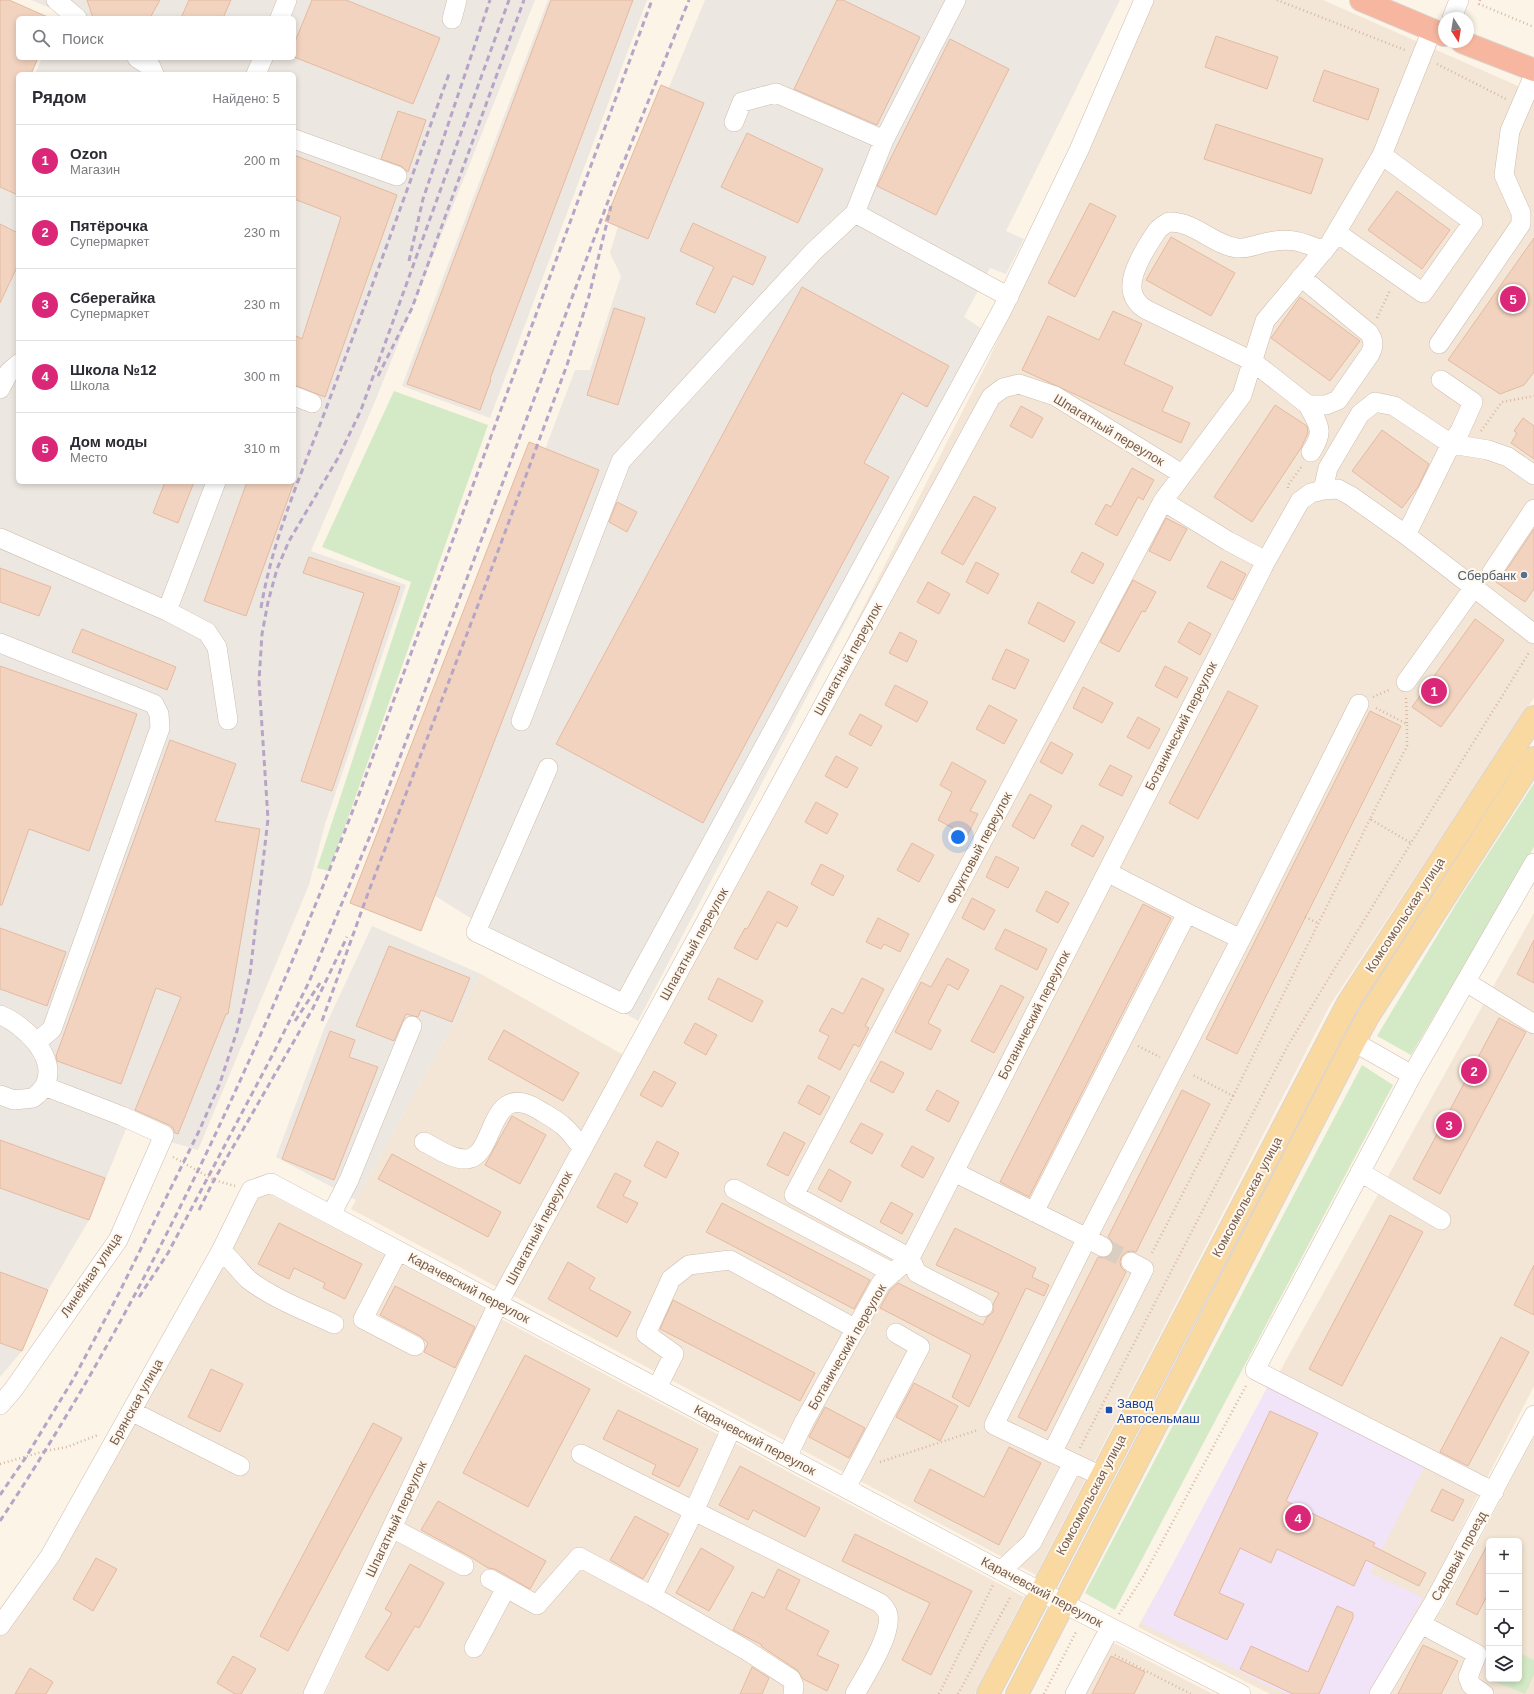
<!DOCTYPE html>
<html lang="ru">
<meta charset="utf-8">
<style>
:root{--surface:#fff;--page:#f2f2f3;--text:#2b2b33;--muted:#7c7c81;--line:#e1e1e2;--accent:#db2777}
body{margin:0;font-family:Helvetica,sans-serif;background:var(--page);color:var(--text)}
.controls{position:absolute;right:12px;bottom:12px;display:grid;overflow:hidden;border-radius:6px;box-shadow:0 2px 6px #0003}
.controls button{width:36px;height:36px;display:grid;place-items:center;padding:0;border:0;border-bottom:1px solid var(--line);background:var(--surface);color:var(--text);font:20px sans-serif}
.compass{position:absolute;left:1438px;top:12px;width:36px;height:36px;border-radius:50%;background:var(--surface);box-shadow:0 2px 6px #0003;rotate:168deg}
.you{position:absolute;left:958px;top:837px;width:14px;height:14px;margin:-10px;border:3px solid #fff;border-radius:50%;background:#1a73e8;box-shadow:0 0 0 6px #1a73e833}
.badge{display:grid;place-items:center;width:26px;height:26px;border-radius:50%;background:var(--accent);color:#fff;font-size:13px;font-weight:700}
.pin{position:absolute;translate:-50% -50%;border:2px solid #fff;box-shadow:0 1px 4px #0006}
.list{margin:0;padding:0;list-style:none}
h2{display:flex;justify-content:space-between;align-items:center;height:52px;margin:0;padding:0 16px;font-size:17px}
h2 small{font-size:13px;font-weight:400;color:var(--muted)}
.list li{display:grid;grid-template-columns:26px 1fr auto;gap:12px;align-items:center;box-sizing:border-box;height:72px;padding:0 16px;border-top:1px solid var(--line)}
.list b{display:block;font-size:15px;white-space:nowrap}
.list p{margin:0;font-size:13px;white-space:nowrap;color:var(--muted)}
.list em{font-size:13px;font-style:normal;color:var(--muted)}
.icon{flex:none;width:22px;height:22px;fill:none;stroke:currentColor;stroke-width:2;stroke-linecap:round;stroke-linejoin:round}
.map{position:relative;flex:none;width:1534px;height:1694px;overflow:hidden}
.search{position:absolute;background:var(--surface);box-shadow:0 2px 6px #0003;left:16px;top:16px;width:280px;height:44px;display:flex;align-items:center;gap:10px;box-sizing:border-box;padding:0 14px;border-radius:6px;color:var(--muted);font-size:15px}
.panel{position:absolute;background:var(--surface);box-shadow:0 2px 6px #0003;left:16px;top:72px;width:280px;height:412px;border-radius:6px}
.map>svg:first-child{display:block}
.residential{fill:#f4e6d6;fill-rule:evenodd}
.industrial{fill:#ede7e1}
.education{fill:#f1e4f9}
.green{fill:#d4eac6}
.building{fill:#f2d3bf;stroke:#e4baa0}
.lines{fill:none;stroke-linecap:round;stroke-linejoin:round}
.minor-tunnel{stroke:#dacec0;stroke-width:19;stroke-dasharray:19 10;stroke-linecap:butt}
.minor-casing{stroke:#cebcad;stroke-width:20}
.major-casing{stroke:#dbd4d0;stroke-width:24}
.highway-casing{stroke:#dbd4d0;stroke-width:24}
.path{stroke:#d7b7a2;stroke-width:2.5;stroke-dasharray:1 3;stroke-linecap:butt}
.minor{stroke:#fff;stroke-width:19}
.major{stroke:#fad9a1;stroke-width:22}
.highway{stroke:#f6b69f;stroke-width:22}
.rail{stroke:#b7a5c7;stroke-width:3;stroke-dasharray:6 4;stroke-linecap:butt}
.service-dot{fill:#5c6f8a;stroke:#fff8ee;stroke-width:1.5}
.transit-dot{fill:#1a4fb4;stroke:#fff8ee;stroke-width:1.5}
.labels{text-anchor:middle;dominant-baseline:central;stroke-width:4;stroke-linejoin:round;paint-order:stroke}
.street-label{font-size:13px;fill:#765b4b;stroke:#fff8ee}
.service-label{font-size:13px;fill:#4e5e75;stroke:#fff8ee;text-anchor:end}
.transit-label{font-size:13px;fill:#164399;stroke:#fff8ee;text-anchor:start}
</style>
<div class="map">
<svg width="1534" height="1694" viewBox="0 0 1534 1694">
<rect width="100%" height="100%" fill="#fcf4e7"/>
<path class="residential" d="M1151,0h172l211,93v605l-204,307 -294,570 -685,-366 130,-235 153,87 355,-702z
M1534,913v473l-108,211 -56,97h-100l-132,-67z
M262,1190l224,119 -177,385h-309v-61l55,-67z
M501,1319l523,278 -49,97h-650z
M1534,1437v257h-145l31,-55 23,-31zM1489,1541h30v138h-30z
M1110,1641l103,53h-130z"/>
<path class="industrial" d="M31,0h504l-159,399 -65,152 95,34 -81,239 -16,61 -111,265 -72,-21 -37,91 -41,70 -26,61 -22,26v-1224l18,-41v370h276v-408h-259l7,-16h252v-40h-234l2,-5z
M548,0h99l-157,418 -88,-32z
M705,0h415l-114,231 18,8 -18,35 -16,-6 -26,49 30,20 -356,684 -250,-154 187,-497h15l31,-94 -11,-23 19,-63 24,-64z
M372,926l109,48 -125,226 -80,-43 48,-128z"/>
<path class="education" d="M1269,1384l157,79 -56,110 53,25 -55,96h-82l-145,-71z"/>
<path class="green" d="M394,391l94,34 -159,446 -12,-3 94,-286 -89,-35z
M1534,783v64l-123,208 -34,-19 84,-140z
M1362,1065l31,20 -278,525 -30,-17z
M1519,1653l15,7v15l-9,19 -29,-12 2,-3h21z"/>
<path class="building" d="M0,0h9l41,18h-32v40h20l-7,16h-13v121l-18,-8z
M87,0h73l-10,18h-57z
M189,0h42l-8,18h-42z
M312,0h34l94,38 -27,66 -119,-47v-13z
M551,0h82l-143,379 1,1 -11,30 -73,-26z
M837,0h6l77,37 -43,88 -83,-36z
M1216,36l62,21 -11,32 -62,-22z
M950,39l59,30 -73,146 -59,-29z
M1324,70l55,19 -11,31 -55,-19z
M661,85l43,18 -56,136 -43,-18z
M398,111l28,9 -18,52 -7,-6 -20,-7z
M1216,124l107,35 -12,35 -107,-35z
M747,133l76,36 -25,54 -77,-36z
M294,155l103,40 -72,202 -31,-12v-50l8,4 39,-122 -47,-18z
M1397,191l53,39 -28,39 -54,-39z
M1090,203l26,13 -41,81 -27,-14z
M693,223l73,34 -13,28 -20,-9 -18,37 -19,-9 18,-37 -34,-16z
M0,224l18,9v32l-18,38z
M1171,237l64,36 -24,43 -65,-36z
M1534,238v134l-10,13 -24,9 -52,-34z
M802,287l147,79 -22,41 -25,-14 -38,70 25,14 -186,346 -147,-79z
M1300,297l60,44 -30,40 -59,-43z
M614,308l31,10 -27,87 -31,-10z
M1113,311l29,13 -18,40 49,23 -11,24 28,12 -9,20 -159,-73 26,-54 51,24z
M1275,405l32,21 1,7 -7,15 -49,74 -38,-25z
M1021,406l22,12 -11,20 -22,-12z
M1523,418l11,8v33l-23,-16 6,-10 -3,-2z
M1382,430l47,34 -11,23 -16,21 -50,-37z
M529,442l70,28 -178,461 -71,-28z
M1132,468l22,12 -11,20 -5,-3 -21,39 -22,-12 11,-20 5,3z
M165,482h29l-16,41 -25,-10z
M247,482h47l-48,134 -42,-15z
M974,496l22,12 -33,57 -22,-12z
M617,502l20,10 -10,20 -18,-10z
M1166,518l21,11 -17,32 -21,-10z
M1534,529v60l-9,13 -29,-20 5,-4z
M1082,552l22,12 -11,20 -22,-12z
M309,557l91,30 -68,204 -31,-10 63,-188 -61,-20z
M1221,561l25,13 -13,26 -26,-13z
M976,562l23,12 -11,20 -22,-12z
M0,568l51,19 -12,29 -39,-14z
M1133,580l23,12 -11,20 -3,-1 -23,41 -19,-10z
M928,582l22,12 -11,20 -22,-12z
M1038,602l37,20 -11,20 -36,-19z
M1475,619l29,21 -63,87 -29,-20z
M1189,622l22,12 -11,21 -22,-13z
M82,629l94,38 -9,23 -95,-38z
M900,632l17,9 -10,21 -18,-9z
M1006,649l23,11 -14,29 -23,-10z
M0,666l137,48 -48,137 -60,-22 -27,76h-2z
M1165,666l23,12 -11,20 -22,-12z
M895,685l33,17 -11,20 -32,-17z
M1083,687l30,16 -11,20 -29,-15z
M1228,691l30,15 -60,113 -29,-16z
M989,705l28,15 -13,24 -28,-15z
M1370,711l31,15 -164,328 -31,-15z
M860,714l22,12 -11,20 -22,-12z
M1138,717l22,12 -11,20 -22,-12z
M170,740l66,24 -21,57 45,8 -32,185h-2l-48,120 -3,-1 -2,-5 -4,-3 -34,-15 46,-113 -25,-9 -35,96 -64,-23 -1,-5z
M1051,742l22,12 -11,20 -22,-12z
M836,756l22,12 -11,20 -22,-12z
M952,762l34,19 -16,30 8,3 -11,22 -29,-16 14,-28 -12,-7z
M1110,765l22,11 -10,20 -23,-11z
M1030,794l22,12 -18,33 -22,-13z
M816,802l22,12 -11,20 -22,-12z
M1082,825l22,12 -11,20 -22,-12z
M912,843l22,12 -15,27 -22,-12z
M996,856l23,12 -11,20 -22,-11z
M821,864l23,12 -11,20 -22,-12z
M768,891l30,16 -11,20 -10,-5 -20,38 -23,-12 11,-20 2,1z
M1046,891l23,12 -11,20 -22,-12z
M972,898l23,12 -11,20 -22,-12z
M1143,904l28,14 -142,279 -29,-15z
M878,918l31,16 -9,18 -16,-8 -3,5 -15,-7z
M0,928l66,24 -19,54 -47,-17z
M1005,929l42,20 -10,21 -42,-21z
M1534,940v43l-17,-9z
M389,946l81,32 -18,44 -31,-12 -3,7 -12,-3 -12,27 -38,-15z
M947,958l22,12 -11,20 -10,-6 -20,39 13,7 -10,20 -36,-18 26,-50 10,5z
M718,978l45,23 -11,21 -44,-23z
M862,978l22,11 -19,37 4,2 -10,19 -5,-3 -14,26 -22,-12 11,-22 -10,-5 13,-23 11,6z
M1001,985l23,12 -30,56 -23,-12z
M1499,1018l27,14 -86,162 -27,-15z
M695,1023l22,12 -11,20 -22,-12z
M504,1030l75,43 -16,28 -75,-42z
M330,1031l25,9 -6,17 29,10 -44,113 -52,-21z
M881,1061l23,12 -11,20 -23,-12z
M654,1071l22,12 -14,24 -22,-12z
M808,1085l22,12 -10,18 -22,-12z
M937,1090l22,12 -10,20 -23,-12z
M1182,1090l28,14 -74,148 -5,-1 -5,1 -5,5 -1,5 1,5 5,5 -80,159 -28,-14 80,-160 6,1 4,-1 5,-5 1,-5 -1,-5 -5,-5z
M512,1116l34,19 -26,49 -35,-19z
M861,1123l22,11 -11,20 -22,-12z
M784,1132l21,11 -17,33 -21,-11z
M0,1140l105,38 -16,42 -89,-32z
M657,1141l22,12 -13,25 -22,-12z
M912,1146l22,12 -11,20 -22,-12z
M392,1154l109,58 -13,25 -110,-58z
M829,1169l22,13 -10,20 -23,-13z
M615,1173l16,8 -8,15 15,7 -11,20 -30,-16z
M891,1202l22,12 -11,20 -22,-12z
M722,1203l148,77 -16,29 -148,-77z
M1390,1215l33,17 -81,154 -33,-17z
M279,1223l83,41 -17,35 -22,-11 2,-5 -31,-15 -5,11 -31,-15z
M955,1228l81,40 -4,9 17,8 -5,11 -18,-8 -57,119 -17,-10 19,-42 -91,-47 10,-18 8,-7 85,42 4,-8 6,-5v-8l6,-11 -63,-28z
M568,1262l27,16 -6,11 42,23 -14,25 -69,-38z
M1534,1265v50l-20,-10z
M0,1272l48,18 -26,61 -22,-8z
M395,1286l80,41 -20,41 -31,-16 4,-9 -8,-7 -40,-21z
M673,1300l142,73 -15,28 -140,-72z
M1501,1337l28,15 -61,114 -28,-14z
M525,1355l65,34 -62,118 -65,-34z
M211,1369l32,15 -23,48 -32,-15z
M914,1383l44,23 -18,35 -44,-24z
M825,1407l40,21 -16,30 -40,-21z
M618,1410l80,39 -19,38 -27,-13 4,-9 -53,-26z
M1270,1411l48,22 -32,68 89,42 -2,3 53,27 -7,13 -53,-26 -12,26 -77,-37 -6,14 -31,-15 -21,45 25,11 -17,36 -53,-25z
M373,1423l29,15 -114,213 -28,-15z
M1009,1447l32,16 -42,82 -85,-44 16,-32 54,28z
M740,1466l80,42 -15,29 -52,-27 -5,10 -29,-15z
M1442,1489l22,11 -11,21 -22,-10z
M438,1501l108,60 -16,28 -35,-20 -7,-1 -19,-12 -48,-26z
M635,1516l34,18 -26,45 -33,-19z
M855,1534l117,57 -41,84 -29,-15 28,-57 -88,-42z
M1489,1542v50l-12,23 -21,-11z
M701,1548l33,19 -25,44 -33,-18z
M96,1558l21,11 -24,42 -20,-12z
M410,1564l34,19 -25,45 -4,-2 -27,45 -23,-14 27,-44 -7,-4z
M778,1569l22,11 -14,29 43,22 -12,24 22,10 -12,26 -24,-12 -6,-9 -36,-24 1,-1 -29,-15 19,-38 12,6z
M1337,1606l16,7v5l-34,76h-26l-53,-25 11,-23 57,26z
M1423,1645l35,16 -17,33h-43z
M233,1656l23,13 -15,25h-6l-18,-11z
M1111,1656l34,16 -11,22h-42z
M752,1667l17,11 -7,16h-22z
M30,1668l23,14 -7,12h-31z"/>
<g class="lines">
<path class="minor-tunnel" d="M1103,1247l28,15"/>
<defs>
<path id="minor" d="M56,0l21,18
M956,0l-72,140 -29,73 154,84
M280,18l7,-18
M1452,18l7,-18
M452,19l5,-19
M137,58l14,9 3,7
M256,74l7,-16
M734,122l8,-20 34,-9 108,47
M294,139l103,37
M1337,233l86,60 50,-71 -91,-67
M1301,277l68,56c5,8 5,13 1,21l-32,46 -12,5h-18l-56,-44 -105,-51c-9,-5 -16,-14 -15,-25 0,-15 16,-41 25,-54 3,-4 7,-6 12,-9 25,-1 44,23 68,26 9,1 19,-3 27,-5 25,-6 37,-2 60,8
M1439,344l82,-120v-11l-17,-38 6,-44 24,-56
M1441,380l32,22 -13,29 -9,13 37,6 20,7 26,18
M0,389l9,-17 9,-8
M294,396l18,7
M1308,405c11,21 17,26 3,47
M216,482l-49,129 40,21 10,15 11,73
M1323,490l5,-22 32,-54 15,-12 19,4 57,38 -45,91
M1163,501l65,40 38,20
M0,538l167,73
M1492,572l42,-63
M0,643l154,61 5,10 1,14 -108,301 -16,14
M1406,682l68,-95
M521,721l100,-260 192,-209 42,-39
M548,768l-72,164 148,72 378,-694 77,-160 65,-150
M1107,872l80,41
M1241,939l118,-235
M1466,982l68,42
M0,1015c24,9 60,44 44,72 -3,4 -7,8 -11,11l-19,2 -14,-5
M1354,1042l58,33
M424,1142c13,6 28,18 43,17 30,-3 20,-81 72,-49 8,5 16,9 23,15 8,6 14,16 21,23
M954,1172l133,66 154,-299 -54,-26 -153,299
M1360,1172l81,48
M734,1189l159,84
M331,1215l18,-35 63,-154
M221,1251c11,8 18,20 28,29 25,19 57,31 85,44
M398,1251l-35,68 52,27
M983,1307l-66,-34 -7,-15 -116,-63 369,-694 79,-106 23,-74 65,-78 52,-88 50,-125
M657,1388l17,-34 -28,-20 25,-55 18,-14 41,-5 126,69
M0,1405l13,-15 105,-150 46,-105 -42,-19 -78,-30
M131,1411l109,55
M731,1429l-37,82 186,92c4,4 7,7 8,12 4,20 -23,61 -33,79
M1052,1453l92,-184 -13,-7
M787,1457l17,-35 77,-139 29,-25 356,-697 34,-60 11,-8 12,-3 15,-1 13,7 55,39 128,99
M1101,1476l-107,-51 93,-187 16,9
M846,1488l74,-141 -24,-14
M1494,1492l-239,-122 157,-295 122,-212
M392,1528l72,38
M1001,1571l31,-29 41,-79
M490,1579l47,26 42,-48 73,39 42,-85 -113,-57
M652,1596l94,54 45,29 3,7 -1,8
M1421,1624l56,30 -9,23 3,8 13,9
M0,1626l50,-70 171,-305 30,-61 20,-7 770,409 200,102
M474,1648l32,-60
M313,1694l185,-390 493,-907 12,-9 16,-4 36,12 127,78
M1075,1694l35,-66
M1379,1694l56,-94 99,-185"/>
<path id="major" d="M988,1694l360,-691 186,-286
M1017,1694l337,-652 15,-27 165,-257"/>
<path id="highway" d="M1361,0l83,35
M1462,42l72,28"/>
</defs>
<use href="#minor" class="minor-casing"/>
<use href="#major" class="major-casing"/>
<use href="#highway" class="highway-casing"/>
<path class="path" d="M1277,0l128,50
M1480,0l-1,4 55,23
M1437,64l69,35
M1377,318l13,-28
M1481,431l21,-29 32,-6
M1288,488v-3l14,-19
M1373,697l18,-8
M1406,698l1,26
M1376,708l31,16v22l-37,73 41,24
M1305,917l13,6
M1138,1046l22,11
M1233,1096l137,-277
M173,1157l41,23 21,6
M1152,1253l81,-157 -42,-22
M1080,1448l207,-401 124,-204 119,-192
M880,1462l98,-32
M0,1464l45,-13 22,-4 31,-12
M1119,1614l24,-37 104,-193
M1115,1655l76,39
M939,1694l54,-109
M958,1694l53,-98
M1044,1694l33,-64"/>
<use href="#minor" class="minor"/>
<use href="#major" class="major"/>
<use href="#highway" class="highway"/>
<path class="rail" d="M621,169l68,-169
M409,261l14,-62 67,-199
M378,376l34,-68 112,-308
M261,608c12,-73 44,-142 69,-210 41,-108 80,-216 119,-324
M295,1021l25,-38
M322,1021l45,-125 111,-291 89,-240 22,-69 22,-90
M199,1210l15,-30 99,-172 34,-71
M139,1297l29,-44 105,-199 36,-72 66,-158 247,-660
M0,1495l26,-38 48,-79 45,-85 81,-164 20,-46 17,-52 13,-57 18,-155 -9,-138 3,-47 6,-32 9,-33 12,-28 49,-83 23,-48 148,-410
M0,1521c150,-226 261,-472 358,-724l294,-797"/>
</g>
<circle class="service-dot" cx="1524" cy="575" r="4"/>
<rect class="transit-dot" x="1105" y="1406" width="8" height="8" rx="2"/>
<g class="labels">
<g class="street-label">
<text transform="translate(1109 430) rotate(31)">Шпагатный переулок</text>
<text transform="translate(848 659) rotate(-61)">Шпагатный переулок</text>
<text transform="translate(1181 726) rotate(-63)">Ботанический переулок</text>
<text transform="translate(979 848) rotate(-62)">Фруктовый переулок</text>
<text transform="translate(1405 915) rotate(-57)">Комсомольская улица</text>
<text transform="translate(694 944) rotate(-61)">Шпагатный переулок</text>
<text transform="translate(1034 1015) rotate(-63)">Ботанический переулок</text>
<text transform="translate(1247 1197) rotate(-62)">Комсомольская улица</text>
<text transform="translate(539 1228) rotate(-62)">Шпагатный переулок</text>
<text transform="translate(91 1275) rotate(-56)">Линейная улица</text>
<text transform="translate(469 1288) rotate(28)">Карачевский переулок</text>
<text transform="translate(847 1347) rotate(-60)">Ботанический переулок</text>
<text transform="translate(136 1402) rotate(-61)">Брянская улица</text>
<text transform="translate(755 1440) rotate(28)">Карачевский переулок</text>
<text transform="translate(1091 1495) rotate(-62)">Комсомольская улица</text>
<text transform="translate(396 1519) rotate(-65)">Шпагатный переулок</text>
<text transform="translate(1459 1556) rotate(-61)">Садовый проезд</text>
<text transform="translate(1042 1592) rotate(28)">Карачевский переулок</text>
</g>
<g class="service-label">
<text x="1516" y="575">Сбербанк</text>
</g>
<g class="transit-label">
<text x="1117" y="1403">Завод<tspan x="1117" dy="15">Автосельмаш</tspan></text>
</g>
</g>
</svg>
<div class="controls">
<button>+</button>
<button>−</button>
<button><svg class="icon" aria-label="locate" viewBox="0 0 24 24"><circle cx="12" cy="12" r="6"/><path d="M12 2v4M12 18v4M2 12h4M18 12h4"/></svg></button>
<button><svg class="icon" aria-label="layers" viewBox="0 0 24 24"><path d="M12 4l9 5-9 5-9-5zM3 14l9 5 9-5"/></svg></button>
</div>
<svg class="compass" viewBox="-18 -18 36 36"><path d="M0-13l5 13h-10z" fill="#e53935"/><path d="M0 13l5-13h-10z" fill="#7c7c81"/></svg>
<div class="you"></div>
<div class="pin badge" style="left:1434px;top:691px">1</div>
<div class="pin badge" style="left:1474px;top:1071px">2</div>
<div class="pin badge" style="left:1449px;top:1125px">3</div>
<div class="pin badge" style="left:1298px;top:1518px">4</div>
<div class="pin badge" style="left:1513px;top:299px">5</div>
<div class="search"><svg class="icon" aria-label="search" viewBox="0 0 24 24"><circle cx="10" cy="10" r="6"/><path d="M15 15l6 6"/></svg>Поиск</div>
<section class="panel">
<h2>Рядом<small>Найдено: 5</small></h2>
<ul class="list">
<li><span class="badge">1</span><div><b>Ozon</b><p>Магазин</p></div><em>200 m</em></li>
<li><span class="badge">2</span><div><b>Пятёрочка</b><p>Супермаркет</p></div><em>230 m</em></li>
<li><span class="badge">3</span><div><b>Сберегайка</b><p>Супермаркет</p></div><em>230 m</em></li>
<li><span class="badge">4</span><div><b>Школа №12</b><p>Школа</p></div><em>300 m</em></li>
<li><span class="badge">5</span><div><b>Дом моды</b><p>Место</p></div><em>310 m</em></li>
</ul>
</section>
</div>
